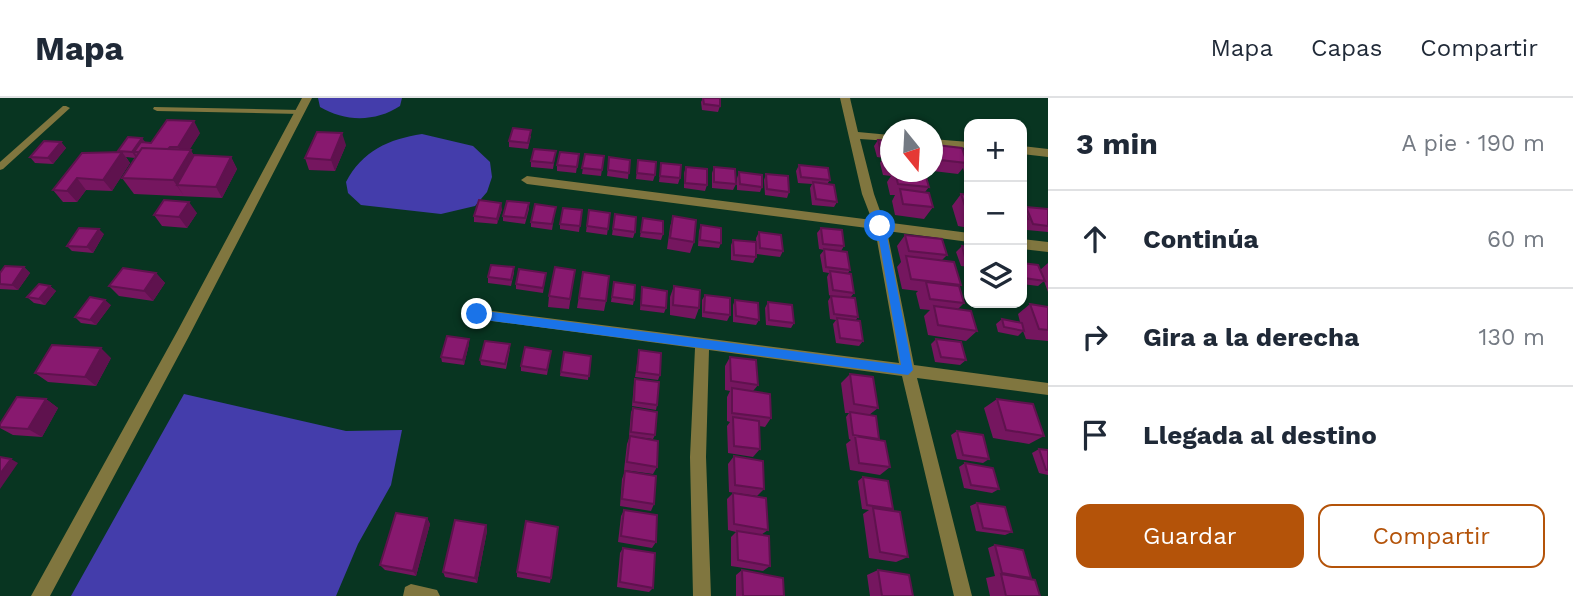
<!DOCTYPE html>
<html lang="es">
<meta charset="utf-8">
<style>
:root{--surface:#fff;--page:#f2f2f3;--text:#1f2937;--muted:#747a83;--line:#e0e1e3;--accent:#b45309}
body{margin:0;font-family:"Work Sans",sans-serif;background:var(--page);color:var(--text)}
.controls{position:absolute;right:21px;top:21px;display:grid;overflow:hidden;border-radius:14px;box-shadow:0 2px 5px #0004}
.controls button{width:63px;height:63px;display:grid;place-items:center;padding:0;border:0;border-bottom:2px solid var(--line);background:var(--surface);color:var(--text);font:35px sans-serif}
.compass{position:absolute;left:880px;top:21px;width:63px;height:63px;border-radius:50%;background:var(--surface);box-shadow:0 2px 5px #0004;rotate:162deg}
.stop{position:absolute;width:21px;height:21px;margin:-16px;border:5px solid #1a73e8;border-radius:50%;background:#fff}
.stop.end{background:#1a73e8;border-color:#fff;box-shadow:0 2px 7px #0008}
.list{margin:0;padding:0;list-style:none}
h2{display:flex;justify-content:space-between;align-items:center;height:91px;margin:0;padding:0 28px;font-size:30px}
h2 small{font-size:23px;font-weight:400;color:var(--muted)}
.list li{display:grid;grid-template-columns:46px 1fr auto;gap:21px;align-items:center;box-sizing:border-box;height:98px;padding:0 28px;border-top:2px solid var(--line)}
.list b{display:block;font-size:26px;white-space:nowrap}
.list em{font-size:23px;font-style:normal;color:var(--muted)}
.actions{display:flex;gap:14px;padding:21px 28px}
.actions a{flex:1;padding:16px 0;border:2px solid var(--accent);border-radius:14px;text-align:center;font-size:24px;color:var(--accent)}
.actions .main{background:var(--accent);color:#fff}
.icon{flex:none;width:38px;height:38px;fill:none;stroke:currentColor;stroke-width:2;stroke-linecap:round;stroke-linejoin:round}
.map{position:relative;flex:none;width:1048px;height:498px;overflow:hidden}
header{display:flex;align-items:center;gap:42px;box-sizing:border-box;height:98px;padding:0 35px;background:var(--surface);border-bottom:2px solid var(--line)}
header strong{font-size:33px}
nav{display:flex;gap:38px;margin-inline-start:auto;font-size:24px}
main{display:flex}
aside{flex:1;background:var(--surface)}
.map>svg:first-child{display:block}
.forest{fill:#443dab}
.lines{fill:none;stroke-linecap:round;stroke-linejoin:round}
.service{fill:#80763f;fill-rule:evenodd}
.minor{fill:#80763f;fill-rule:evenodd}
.tertiary{fill:#80763f;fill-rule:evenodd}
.wall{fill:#75165f}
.shaded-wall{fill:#5f124e}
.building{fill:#88196f;stroke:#5f124e;stroke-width:2}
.route{fill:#1a73e8}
</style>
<header>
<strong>Mapa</strong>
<nav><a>Mapa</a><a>Capas</a><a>Compartir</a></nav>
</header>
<main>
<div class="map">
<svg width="1048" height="498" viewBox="0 0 1048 498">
<rect width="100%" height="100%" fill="#083521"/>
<path class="forest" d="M318,0h84l-2,8c-24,16 -55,16 -80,1z
M422,36l51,12 17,16 2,15 -5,15 -12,14 -34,8 -80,-9 -13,-12 -2,-11c16,-31 43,-43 76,-48z
M184,296l162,37 56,-1 -11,55 -33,59 -22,52h-265z"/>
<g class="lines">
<path class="service" d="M63,8h3l4,2 -67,61 -3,1v-8z
M154,9l146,3 4,2 -4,2 -143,-3 -4,-2z"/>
<path class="minor" d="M840,0h10l8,34 32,3v6l-30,-2 14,55 10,28 85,11v9l-82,-11 27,134 134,18v12l-131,-17 55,218h-18l-52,-220 -193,-26 -3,107 5,139h-18l-3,-139 5,-109 -218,-29 -5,-1 -2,-4 2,-4 5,-1 422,54 -24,-134 -348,-45 -6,-4 6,-4 345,44 -10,-26z
M932,41l37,3v6l-37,-2z
M1022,48l26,3v8l-26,-3z
M1022,141l26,3v10l-26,-3z
M411,486l26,6 3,6h-37l2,-9z"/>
<path class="tertiary" d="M302,0h10l-124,240 -138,258h-19l147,-266z"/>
</g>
<path class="wall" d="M703,0h17v8l-2,6 -16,-2 -1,-8z
M200,35l-11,17 5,5 37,2 6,12 -15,29 -88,-4 -12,-16 13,-20 -9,-1 4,6 -18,28 -26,-1 -9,12h-14l-10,-12 66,-38 26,-10 6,1z
M531,38l-3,13 -19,-2v-6z
M878,42l13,1v31h21l17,15 -4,5 8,15 -9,12 -29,-4 -3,-14 3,-6h-5l-3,-13 4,-6 -8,-1 -3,-12 3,-5 -6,-1 -3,-11z
M61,44l5,6 -13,16 -18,-1 -5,-6z
M346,47l-11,26 -26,-1 -4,-12z
M936,47l28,8 5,-5v28h-4l-2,-8 -5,6 -25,-3v-21z
M579,56l-3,19 -19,-2v-6z
M585,56l19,2 -3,20 -19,-2z
M555,59l-2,12 -22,-2v-6z
M609,59l21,3 -2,19 -21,-3z
M638,62l17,15 -2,6 -17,-2z
M661,65l19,15 -2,6 -19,-2z
M799,67l31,15 -3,4 10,18 -3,5 -22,-2 -2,-17 2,-4 -14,-1 -2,-12z
M686,69l21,18 -2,6 -21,-3v-15z
M714,69l22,17 -3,6 -21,-2v-15z
M739,74l23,15 -2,5 -23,-2v-12z
M766,76l23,18 -2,6 -22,-3 -1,-15z
M961,96l8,1v33l-11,-2 -6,-20z
M529,105v6l-4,15 -22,-3v-5z
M1022,107l2,4 2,-2 22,2v23l-21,-2 -3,-8 -2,3z
M502,111l-5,15 -23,-2v-6z
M582,112l-3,22 -19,-3v-5z
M589,112l21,3 -3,22 -21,-3z
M555,114l-3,18 -21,-3v-5z
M197,115l-10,15 -25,-2 -8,-11z
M615,116l20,18 -2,6 -21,-3z
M673,118l21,26 -4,11 -23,-4 3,-22z
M643,120l20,16 -2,6 -21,-3z
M701,127l20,18 -2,5 -21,-2 1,-15z
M821,130l23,18 -3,5 9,19 -2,3 6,20 -4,5 8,19 -3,4 8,20 -4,5 -23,-3 -3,-19 3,-4 -6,-1 -2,-18 3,-5 -2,-1 -2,-18 2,-4 -6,-1 -3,-17 4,-5 -5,-1 -2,-16z
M759,134l24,19 -3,6 -23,-3 -1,-16z
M104,136l-11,19 -21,-2 -5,-5z
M905,137l42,20 -5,5 19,25 -2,1 5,17 -6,6 19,22 -11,10 -38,-6 -4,-19 6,-6 -10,-1 -4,-16 2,-2 -16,-2 -5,-22 4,-5 -4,-16z
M733,142l23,17 -3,6 -22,-3v-15z
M962,148l7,1v20l-8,-1 -5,-14z
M1022,165l18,7 8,-7v29l-4,-11 -6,5 -16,-2z
M24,169l6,6 -12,17 -18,-1v-16z
M514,169v6l-3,13 -23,-3v-6z
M575,172l-6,39 -21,-2 1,-11z
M583,174l23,29 -2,10 -27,-3z
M156,175l9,10 -12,18 -34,-5 -10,-10z
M546,175l-3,20 -27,-4v-5z
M614,184l20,18 -1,5 -22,-3z
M50,188l6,5 -11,14 -11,-2 -7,-6z
M674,188l25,22 -4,11 -25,-4v-18z
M642,189l24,21 -2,5 -24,-3z
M705,197l25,20 -3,6 -25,-4v-17z
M735,202l24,20 -3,5 -23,-3v-17z
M768,204l26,21 -3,5 -25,-3 -1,-17z
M1030,206l18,3v34l-22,-2 -3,-8 -5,5 -20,-4 -2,-8 6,-5 18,3 -2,-8z
M111,207l-15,20 -15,-2 -6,-6z
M936,241l30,21 -6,5 -25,-3 -4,-18z
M469,246l-5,21 -22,-3 -1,-5z
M510,251l-4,20 -25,-4 -1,-5z
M639,252l21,25 -2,5 -23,-3z
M551,253l-4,24 -26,-4v-5z
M564,254l27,4 -3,24 -28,-4z
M730,259l28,28 -5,6 18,27 -6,9 -6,-1 1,23 -7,8 -25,-4 -1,-27 3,-4 -3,-1v-24l3,-6 -5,-1v-24z
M111,260l-15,28 -48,-4 -13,-9z
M850,276l28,34 -9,7 21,52 -10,8 -30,-5 -4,-26 5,-4 -2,-1 -3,-22 3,-4h-4l-4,-30z
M635,281l22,26 -1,5 -24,-4 2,-23z
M46,301l12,9 -16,29 -29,-2 -13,-7v-4z
M997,301l47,37 -15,8 -36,-6 -9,-30z
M633,310l22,27 -2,4 -24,-3 2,-24z
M957,333l32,28 -6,4 -26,-4 -6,-24z
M630,338l27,31 -4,7 -29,-4 3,-26z
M1039,351l9,1v25l-9,-2 -7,-20z
M734,358l30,33 -7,7 -28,-4 -1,-28z
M965,365l34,26 -7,4 -28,-5 -5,-21z
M625,373l29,33 -3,7 -31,-5 2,-27z
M863,379l30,32 -2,2 17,46 -12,5 -27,-4 -6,-44 6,-4 -7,-1 -4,-28z
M733,395l35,37 -7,5 9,31 -7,5 -32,-5v-29l5,-5 -8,-2 -1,-31z
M977,405l35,29 -7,3 -29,-4 -6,-25z
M624,412l32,32 -4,6 -34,-6 3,-26z
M427,420l3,6 -14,52 -31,-6 -5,-5z
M486,427l1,6 -10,52 -32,-6 -2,-5z
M558,429l-8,56 -33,-6v-5z
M995,447l36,33h-3l12,18h-50l-4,-18 9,-2 -7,-28z
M623,450l30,40 -4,4 -32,-5 3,-34z
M742,472l42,26h-48v-21z
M878,472l35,26h-43l-3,-21z"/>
<path class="shaded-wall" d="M194,23l6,12 -16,26 -6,-12z
M342,35l4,12 -11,26 -4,-11z
M142,40l4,5 -12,9 3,4 -1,2 -4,-6z
M61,44l5,6 -13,16 -5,-6z
M191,52l9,17 -23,18 7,11 -11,-16z
M122,54l8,11 -18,28 -9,-11z
M231,59l6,12 -15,29 -6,-11z
M77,80l9,12 -9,12 -10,-11z
M189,104l8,11 -10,15 -8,-11z
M501,105l1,6 -5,15v-5z
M99,131l5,5 -11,19 -6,-6z
M24,169l6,6 -12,17 -6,-5z
M156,175l9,10 -12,18 -9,-10z
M50,188l6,5 -11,14 -6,-6z
M105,202l6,5 -15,20 -6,-5z
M469,241v5l-5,21 -1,-5z
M101,250l10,10 -15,28 -11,-9z
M46,301l12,9 -16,29 -14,-8z
M11,361l7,4 -18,26v-15z
M427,420l3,6 -14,52 -3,-5z
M486,427l1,6 -10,52 -2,-5z"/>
<path class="building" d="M703,0h17v8l-16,-2z
M167,22l27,1 -16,26h-8l-2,2 -26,-1 -3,4h-5l7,-10 10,1z
M513,30l18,2 -3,13 -19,-2z
M317,34l25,1 -11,27 -26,-2z
M128,39l14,1 -10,14 -14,-1z
M878,42l13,1v12l-10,-2z
M44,43l17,1 -13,16 -18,-1z
M936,47l26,3 5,15 -27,-3z
M142,50l49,2 -18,30 -51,-2z
M534,51l22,2 -3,12 -22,-2z
M122,54l-19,28 -26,-2 -10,13 -14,-1 29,-37z
M560,54l19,2 -2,13 -20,-2z
M585,56l19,2 -2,14 -20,-2z
M194,57l37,2 -15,30 -39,-2z
M609,59l21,3 -1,13 -21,-3z
M883,59h8v13l-4,-1z
M638,62l18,2 -1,13 -18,-2z
M661,65l20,2 -1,13 -20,-2z
M799,67l29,3 2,12 -29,-3z
M686,69l21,2v16l-22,-2z
M714,69l21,2 1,15 -22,-2z
M739,74l23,3v12l-22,-3z
M895,74l30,2 4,13 -31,-3z
M766,76l22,2 1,16 -22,-3z
M813,84l21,3 3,17 -21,-3z
M900,91l29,4 4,14 -30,-3z
M961,96l8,1v20h-1z
M164,102l25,2 -10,15 -25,-2z
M479,102l22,3 -4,16 -23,-3z
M507,103l22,2 -4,15 -22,-2z
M535,106l21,3 -4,17 -21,-2z
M1022,107l6,14 -6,-1z
M1026,109l22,2v17l-15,-2z
M563,110l19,2 -2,16 -20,-2z
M589,112l21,3 -2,16 -21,-3z
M615,116l21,3 -1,15 -22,-3z
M673,118l23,4 -2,22 -24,-4z
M643,120l20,3v13l-22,-2z
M701,127l20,3v15l-21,-3z
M79,130l20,1 -12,18 -20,-1z
M821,130l21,2 2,16 -21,-2z
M759,134l22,3 2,16 -23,-3z
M905,137l37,4 5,16 -38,-4z
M733,142l23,2v15l-22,-2z
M962,148l7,1v14h-3z
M824,151l23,3 3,18 -24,-3z
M906,158l48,6 7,23 -50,-6z
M1022,165l16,2 7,16 -21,-3 -2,-4z
M491,167l23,2 -3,13 -23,-3z
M5,168l19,1 -12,18 -12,-1v-11z
M555,169l20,3 -5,29 -21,-3z
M123,170l33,5 -12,18 -35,-5z
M519,171l27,4 -3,15 -27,-4z
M830,173l21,3 3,19 -21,-3z
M583,174l26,4 -3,25 -27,-3z
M614,184l21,3 -1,15 -22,-3z
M926,184l33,4 5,17 -34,-4z
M39,186l11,2 -11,13 -12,-2z
M674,188l26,4 -1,18 -26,-3z
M642,189l25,4 -1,17 -25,-3z
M705,197l25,3v17l-26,-3z
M831,198l24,2 3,19 -24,-3z
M90,199l15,3 -15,20 -15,-3z
M735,202l23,3 1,17 -23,-4z
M768,204l24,3 2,18 -25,-3z
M1030,206l18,3v23l-9,-1z
M934,208l37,5 6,20 -39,-6z
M837,220l23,3 3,20 -23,-3z
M1002,221l20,4 2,8 -20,-4z
M447,238l22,3 -6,21 -22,-3z
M936,241l25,3 5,18 -25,-3z
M485,243l25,3 -5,20 -25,-4z
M52,247l49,3 -16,29 -50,-4z
M525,249l26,4 -4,19 -26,-4z
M639,252l22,3 -1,22 -23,-3z
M564,254l27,4 -2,20 -28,-4z
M730,259l26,3 2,25 -27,-4z
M850,276l23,3 5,31 -24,-4z
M635,281l24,3 -2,23 -23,-3z
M732,290l38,6 1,24 -39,-5z
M17,299l29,2 -18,30 -28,-2v-3z
M997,301l36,5 11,32 -38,-6z
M633,310l24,4 -2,23 -24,-3z
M850,314l26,4 3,23 -26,-4z
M733,319l26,4 1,28 -26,-3z
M957,333l26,4 6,24 -26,-4z
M630,338l28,5 -1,26 -30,-5z
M855,338l30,5 5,26 -31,-4z
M1039,351l9,1v20h-2z
M734,358l29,5 1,28 -29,-4z
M0,359l11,2 -11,15z
M965,365l28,5 6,21 -28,-4z
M625,373l31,5 -2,28 -32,-5z
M863,379l25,4 5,28 -26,-4z
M733,395l33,5 2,32 -34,-6z
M977,405l28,4 7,25 -29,-4z
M873,410l27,4 8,45 -28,-5z
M624,412l33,5 -1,27 -35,-6z
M396,415l31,5 -14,53 -33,-6z
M455,422l31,5 -11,53 -32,-6z
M526,423l32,6 -7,51 -34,-6z
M737,433l32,5 1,30 -32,-6z
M995,447l28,5 8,28 -29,-5z
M623,450l32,5 -2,35 -33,-6z
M742,472l41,8 1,18h-41z
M878,472l31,5 4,21h-31z
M1001,476l34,6 5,16h-34z"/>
<path class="route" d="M876,125l9,3 28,144 -5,5 -431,-56 -6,-5 6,-4 424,55z"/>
</svg>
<div class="controls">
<button>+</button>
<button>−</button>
<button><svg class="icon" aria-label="layers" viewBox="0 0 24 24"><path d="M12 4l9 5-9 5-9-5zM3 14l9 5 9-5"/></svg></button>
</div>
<svg class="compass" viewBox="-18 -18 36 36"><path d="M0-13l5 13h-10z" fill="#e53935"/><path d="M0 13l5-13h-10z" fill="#747a83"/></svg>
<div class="stop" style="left:880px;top:128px"></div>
<div class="stop end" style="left:477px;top:216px"></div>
</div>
<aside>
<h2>3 min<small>A pie · 190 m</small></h2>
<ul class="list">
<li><svg class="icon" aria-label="ahead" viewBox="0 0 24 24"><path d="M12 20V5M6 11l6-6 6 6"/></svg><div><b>Continúa</b></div><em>60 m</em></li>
<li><svg class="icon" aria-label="right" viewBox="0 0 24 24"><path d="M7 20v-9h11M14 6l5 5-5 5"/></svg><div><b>Gira a la derecha</b></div><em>130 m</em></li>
<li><svg class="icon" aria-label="arrive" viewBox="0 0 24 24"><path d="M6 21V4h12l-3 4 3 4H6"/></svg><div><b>Llegada al destino</b></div></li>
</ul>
<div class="actions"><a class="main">Guardar</a><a>Compartir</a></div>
</aside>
</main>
